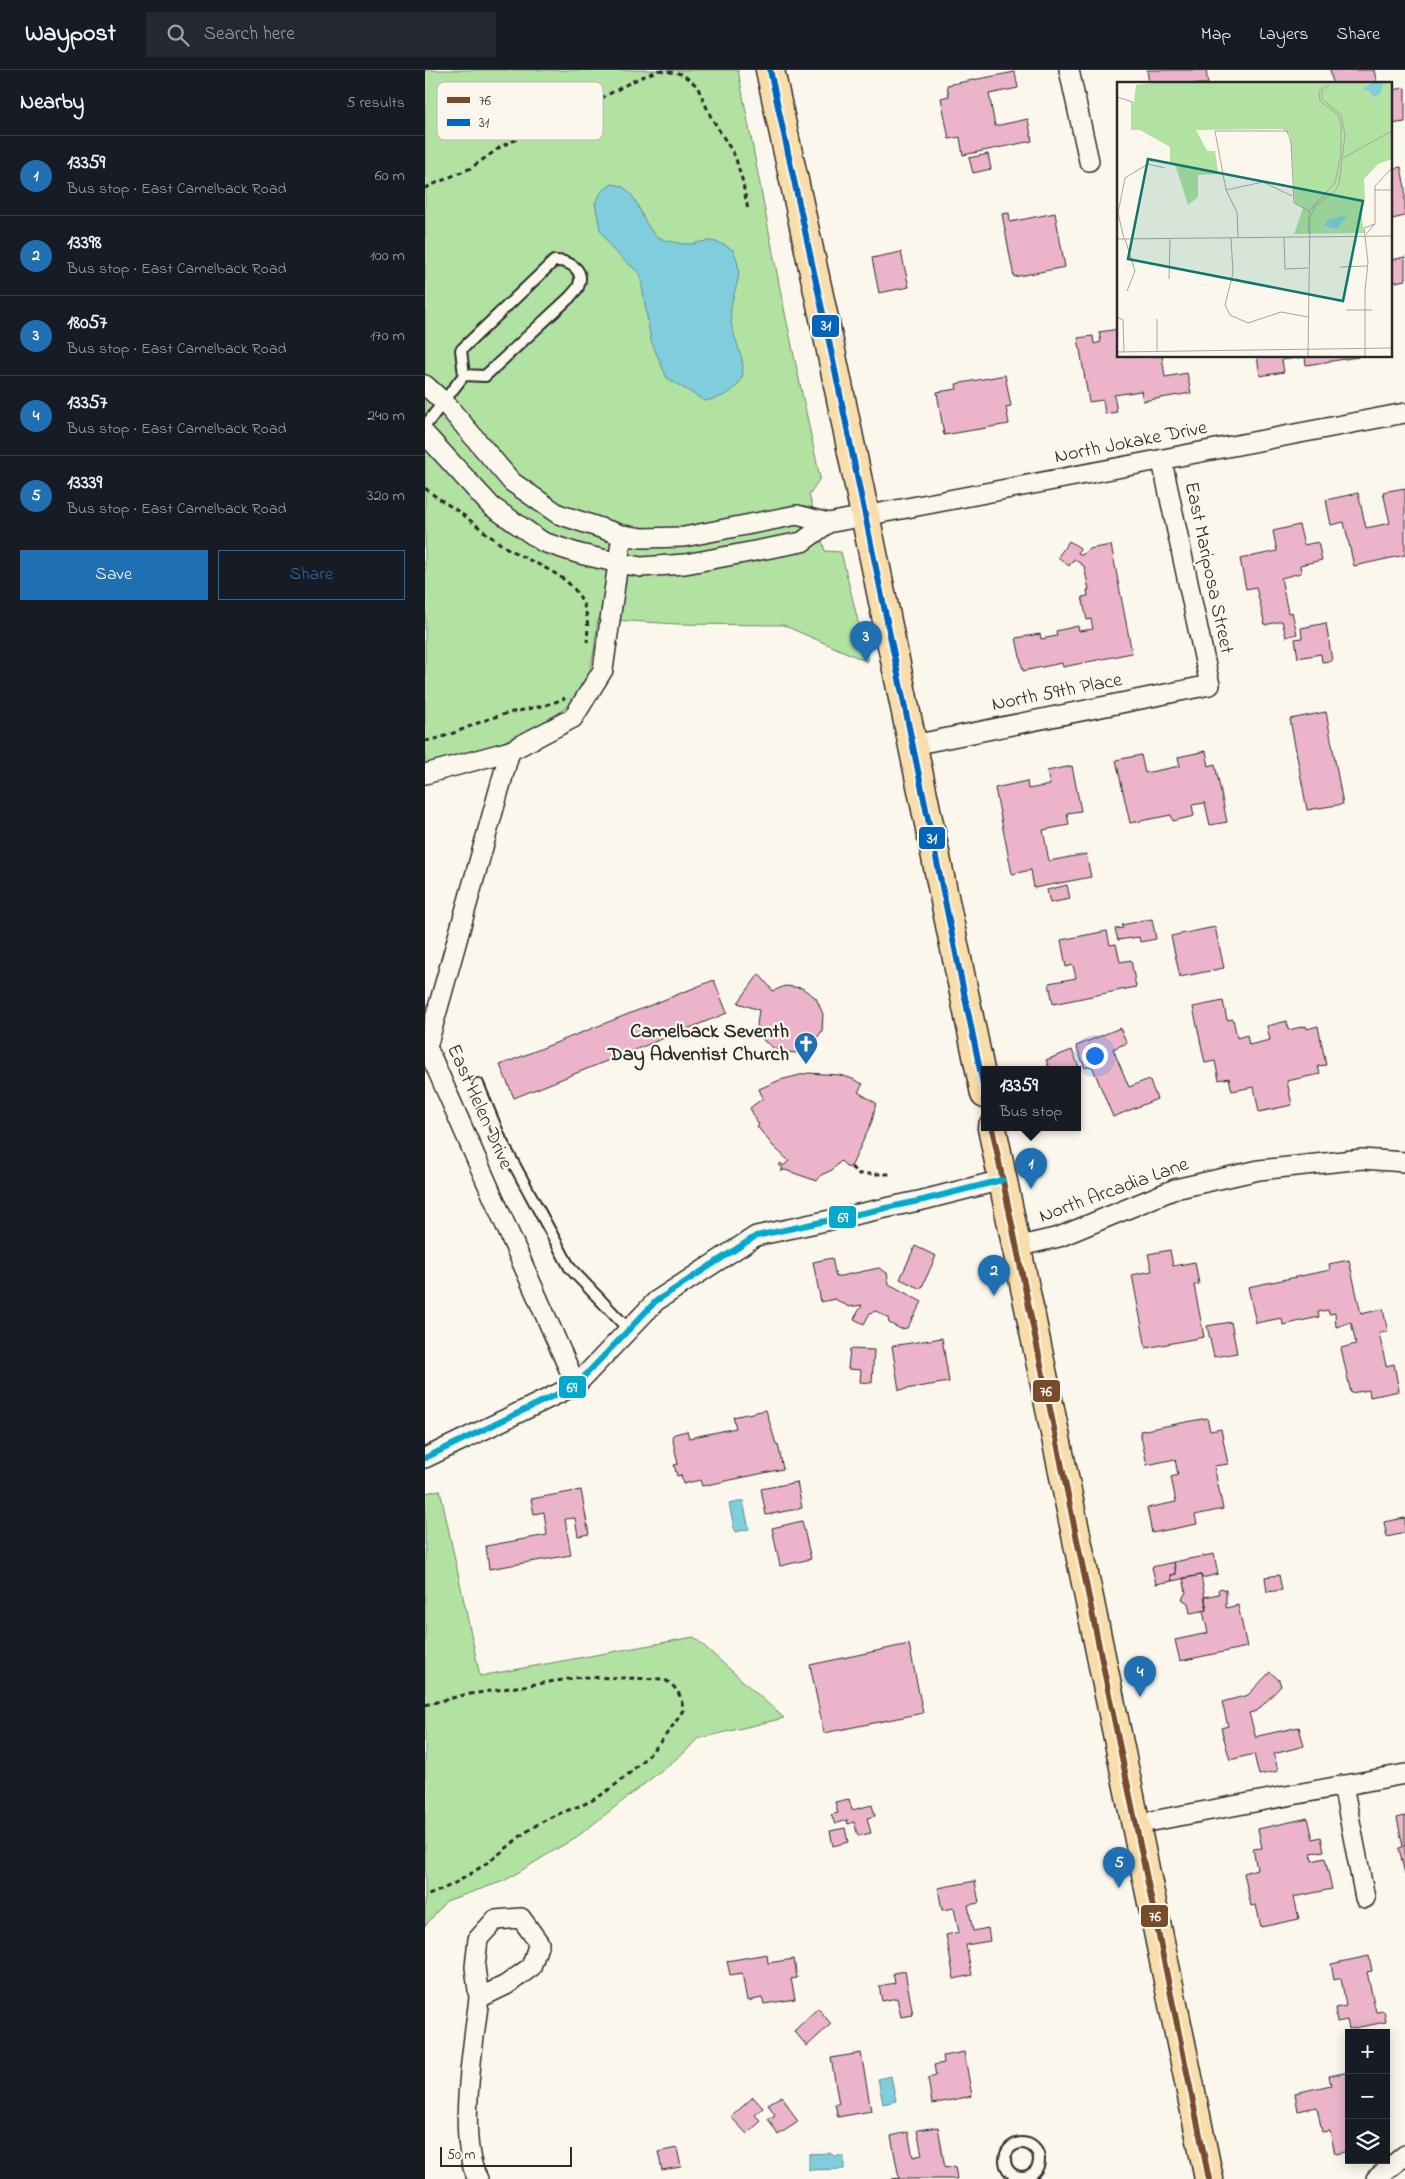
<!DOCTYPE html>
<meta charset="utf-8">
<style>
:root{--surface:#171b24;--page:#242831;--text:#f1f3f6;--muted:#9ea1a6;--line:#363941;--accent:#1f6fb2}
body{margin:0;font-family:"Indie Flower",sans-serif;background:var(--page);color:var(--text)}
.controls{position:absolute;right:15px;bottom:15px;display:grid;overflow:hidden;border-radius:0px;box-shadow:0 2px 12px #0003}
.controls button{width:45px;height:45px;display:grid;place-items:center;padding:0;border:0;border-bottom:1px solid var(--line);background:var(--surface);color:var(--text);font:25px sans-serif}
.scale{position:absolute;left:15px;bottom:12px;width:132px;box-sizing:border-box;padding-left:5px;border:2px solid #2b2b2b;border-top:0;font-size:14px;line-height:18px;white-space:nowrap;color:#2b2b2b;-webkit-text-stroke:4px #fbf7ec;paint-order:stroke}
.you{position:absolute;left:669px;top:985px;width:18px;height:18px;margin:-12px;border:4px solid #fff;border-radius:50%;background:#1a73e8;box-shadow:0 0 0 8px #1a73e833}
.badge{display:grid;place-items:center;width:32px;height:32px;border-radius:50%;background:var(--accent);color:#fff;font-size:16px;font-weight:700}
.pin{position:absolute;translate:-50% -41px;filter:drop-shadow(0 1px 2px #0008)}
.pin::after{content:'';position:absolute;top:26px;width:18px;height:15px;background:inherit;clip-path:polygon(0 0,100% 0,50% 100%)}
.popup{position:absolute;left:556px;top:996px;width:100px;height:65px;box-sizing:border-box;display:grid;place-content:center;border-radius:0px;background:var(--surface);filter:drop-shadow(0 1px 4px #0005);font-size:16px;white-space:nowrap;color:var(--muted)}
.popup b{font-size:19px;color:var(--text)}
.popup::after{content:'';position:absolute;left:50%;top:100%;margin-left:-10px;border:10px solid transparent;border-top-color:var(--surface)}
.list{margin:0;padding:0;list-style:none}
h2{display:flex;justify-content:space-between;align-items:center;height:65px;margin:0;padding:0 20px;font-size:21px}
h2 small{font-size:16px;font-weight:400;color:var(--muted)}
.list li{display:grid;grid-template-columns:32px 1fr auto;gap:15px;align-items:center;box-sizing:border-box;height:80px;padding:0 20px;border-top:1px solid var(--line)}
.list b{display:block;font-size:19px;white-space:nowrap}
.list p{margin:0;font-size:16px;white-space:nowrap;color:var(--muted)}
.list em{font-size:16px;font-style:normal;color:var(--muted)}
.actions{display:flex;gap:10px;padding:15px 20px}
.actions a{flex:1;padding:11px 0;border:1px solid var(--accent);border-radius:0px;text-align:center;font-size:18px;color:var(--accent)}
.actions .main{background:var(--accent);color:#fff}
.icon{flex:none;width:28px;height:28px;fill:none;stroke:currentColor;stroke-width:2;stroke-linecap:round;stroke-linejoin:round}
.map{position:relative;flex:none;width:980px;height:2109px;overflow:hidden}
header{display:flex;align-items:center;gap:30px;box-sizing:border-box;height:70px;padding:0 25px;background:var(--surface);border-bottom:1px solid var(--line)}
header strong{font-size:24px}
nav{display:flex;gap:28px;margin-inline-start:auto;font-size:18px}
.search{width:350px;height:45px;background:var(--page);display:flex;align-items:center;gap:12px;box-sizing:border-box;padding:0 18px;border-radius:0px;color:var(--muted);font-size:19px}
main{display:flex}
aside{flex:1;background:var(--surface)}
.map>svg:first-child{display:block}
.green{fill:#b2e2a2;stroke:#6e8666}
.water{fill:#80cedd;stroke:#5e8d96}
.building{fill:#ebb4ca;stroke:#2b2b2b}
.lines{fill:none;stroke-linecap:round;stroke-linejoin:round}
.service-casing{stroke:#2b2b2b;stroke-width:14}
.minor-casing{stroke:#2b2b2b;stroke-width:22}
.primary-casing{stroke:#2b2b2b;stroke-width:31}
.path{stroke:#2b2b2b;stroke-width:3;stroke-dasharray:5 4;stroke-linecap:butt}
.service{stroke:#fbf7ec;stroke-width:10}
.minor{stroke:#fbf7ec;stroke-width:19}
.primary{stroke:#f9deab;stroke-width:28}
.bus-1-casing{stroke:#fbf7ec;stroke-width:10}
.bus-2-casing{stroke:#fbf7ec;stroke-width:10}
.bus-3-casing{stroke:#fbf7ec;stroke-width:10}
.bus-1{stroke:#7a4b2a;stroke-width:6}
.bus-2{stroke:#0065bd;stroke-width:6}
.bus-3{stroke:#00a9ce;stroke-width:6}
.labels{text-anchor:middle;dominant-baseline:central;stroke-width:4.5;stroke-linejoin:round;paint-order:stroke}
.street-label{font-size:20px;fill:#2b2b2b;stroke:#fbf7ec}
.poi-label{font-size:20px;font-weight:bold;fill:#2b2b2b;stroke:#fbf7ec;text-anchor:end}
.inset-road{fill:none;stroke:#a8a59f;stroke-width:1}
.view{fill:#0f766e;fill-opacity:0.15;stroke:#0f766e;stroke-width:2.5}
.inset-edge{fill:none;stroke:#2b2b2b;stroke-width:2.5}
.key{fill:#fbf7ec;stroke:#bdbab2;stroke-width:1}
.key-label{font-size:14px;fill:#2b2b2b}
.line-badge{stroke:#fbf7ec;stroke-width:2}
.badge-label{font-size:14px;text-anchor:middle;font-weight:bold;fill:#fff}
</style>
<header>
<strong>Waypost</strong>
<div class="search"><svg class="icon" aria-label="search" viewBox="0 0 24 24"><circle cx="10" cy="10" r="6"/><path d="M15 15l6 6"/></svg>Search here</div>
<nav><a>Map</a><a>Layers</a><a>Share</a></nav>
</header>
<main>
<aside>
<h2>Nearby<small>5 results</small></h2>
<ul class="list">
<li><span class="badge">1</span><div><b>13359</b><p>Bus stop · East Camelback Road</p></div><em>60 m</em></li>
<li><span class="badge">2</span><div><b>13398</b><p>Bus stop · East Camelback Road</p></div><em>100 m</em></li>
<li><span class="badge">3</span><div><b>18057</b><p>Bus stop · East Camelback Road</p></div><em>170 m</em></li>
<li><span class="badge">4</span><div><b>13357</b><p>Bus stop · East Camelback Road</p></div><em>240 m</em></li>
<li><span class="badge">5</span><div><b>13339</b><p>Bus stop · East Camelback Road</p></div><em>320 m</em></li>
</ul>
<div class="actions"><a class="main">Save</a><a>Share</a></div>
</aside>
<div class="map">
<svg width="980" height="2109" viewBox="0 0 980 2109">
<rect width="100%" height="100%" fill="#fbf7ec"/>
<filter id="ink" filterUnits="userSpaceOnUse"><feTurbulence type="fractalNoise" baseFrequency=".02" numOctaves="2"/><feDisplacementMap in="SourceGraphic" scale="10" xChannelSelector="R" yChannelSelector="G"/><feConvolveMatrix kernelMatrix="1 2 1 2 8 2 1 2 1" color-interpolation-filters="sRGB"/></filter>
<g filter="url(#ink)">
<path class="green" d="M0,0h313l43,224 39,184 -11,17 16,56 16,1 27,110 -85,-37 -106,-1 -79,-5c-3,22 -4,47 -15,67 -22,44 -113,69 -158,78z
M15,1420l40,186 214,-39 90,81 -87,21 -12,13 -107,84 -74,45 -58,20 -21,25v-433z"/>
<path class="water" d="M187,114c28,2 26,39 46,53 7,4 23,7 30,7 9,0 19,-5 28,-2 6,1 12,5 17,8 15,31 -5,41 -2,70 1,18 16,39 11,57 -6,16 -22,21 -37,24l-38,-23 -16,-37 -11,-67 -28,-25 -12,-20 -5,-26 7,-12z
M318,1431l6,28 -14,3 -6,-28z
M466,2006l5,25 -13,3 -5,-25z
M405,2083l4,3h10v13l-35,1v-16z"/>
<path class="building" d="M722,0h59l2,14h-59z
M905,0h44l3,14h-44z
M590,2l3,16 -29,6 6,32 33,-7 4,22 -69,14 -3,-18 -11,2 -8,-41 8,-2 -2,-11z
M980,18v34l-14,2v-34z
M563,84l3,15 -18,4 -4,-15z
M976,97l4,21v28l-13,3 -1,-50z
M584,143l1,9 45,-9 10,54 -51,10 -12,-63z
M476,182l8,35 -30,6 -7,-35z
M980,187v23l-14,3v-23z
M694,259v27h43l3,21 22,-4 4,20 -48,8 -2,-10 -27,4 3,17 -12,2 -2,-14 -14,2 -11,-64 15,-2 1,8 7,-2 -2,-10z
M832,286h101v1l-52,8 -1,-8 -23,3 2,12 -24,4z
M580,305l6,31 -5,1 3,17 -65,11 -7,-43 20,-3 -1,-5z
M980,418v67l-51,11 -10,-44 -13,3 -5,-25 32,-7 8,35 24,-5 -7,-31z
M874,455l5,20 14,-3 4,18 -22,5 1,8 -20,5 7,35 4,-1 5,22 -11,3 -4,-16 -17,4 -9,-38 -10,2 -6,-30 37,-8 -4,-20z
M644,471l11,7 -2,5 4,2 7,-6 22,-4 21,108 -69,14 -1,-4 -39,8 -7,-33 24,-4 1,5 16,-3 -1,-5 22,-5 1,5 14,-2 -2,-10 -4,1 -5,-23 6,-1 -1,-6h2l-5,-24 -10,-7 -5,7 -11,-9z
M901,553l6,38 -10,1 -1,-8 -23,4 -3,-19 7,-1 -1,-10z
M901,642l17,92 -36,6 -17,-91z
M781,681l3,15 6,-2 12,58 -17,3 -5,-22 -13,2 2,11 -21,5 -2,-6 -41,8 -14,-63 25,-5 4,18 35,-7 -2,-9z
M647,696l9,45 -14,2 2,12 -26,5 6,31 37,-7 5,23 -57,11 -3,-18 -19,4 -17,-86 32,-7 1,8 22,-4 -3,-14z
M642,815l3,14 -20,4 -3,-13z
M727,849l4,20 -16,3 -1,-5 -21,3 -3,-11 8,-1 -1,-3z
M790,857l9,41 -44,9 -9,-41z
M682,861l3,14 6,-1 4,18 11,-2 5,27 -83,17 -4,-21 27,-5 -3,-13 -7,2 -5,-27z
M334,904l14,17 12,-5 17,2 14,10 7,16 -1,17 -10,14 -16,8 -18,-2 -14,-10 -7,-16 2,-15 -21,-7z
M289,910l13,33 -213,85 -14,-33z
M798,931l4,19 6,-1 4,19 10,-3 2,10 21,-5 -3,-14 20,-5 1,9 18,-4 1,3 11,-3 8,39 -8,1 2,8 -33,7 5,24 -33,7 -5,-25 -22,4 -3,-13 -10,2 -4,-19 -10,2 -12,-56z
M695,958l7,15 -14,6 16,38 20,-8 8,20 -44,18 -21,-51 -7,2 -9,-22z
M647,980l8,20h-30l-4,-10z
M383,1003l31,2 11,3 13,6 -5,8 18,11 -4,18 -20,44 -4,3 -7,-7 -9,9 -11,5 -4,6 -32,-11 -4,1 2,-3 -4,-3 2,-2 2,3 6,-5 -16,-15 -16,-20 2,-1 -9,-17 13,-10 -4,-9 21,-9z
M490,1176l21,10 -15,33 -21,-10z
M745,1180l3,16 22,-4 4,22 -5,1 10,52 -58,11 -14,-73 20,-4 -4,-17z
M407,1188l4,19 43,-9 8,5 2,11 33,18 -15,26 -6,1 -12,-6 -1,-5 -12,-7 -6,2 -6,11 -10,-5 8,-14 -13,2 -14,-8 -14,3 -8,-40z
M924,1190l12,54 22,-5 5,23 -9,1 7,33 8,-2 5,27 -29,6 -1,-7 -18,3 -10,-45 15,-4 -5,-22 -15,5 -1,-14 -6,1 -1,-4 -10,2 1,5 -36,8 -1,-7 -26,5 -8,-36 82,-17 -1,-6z
M806,1252l6,31 -23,4 -7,-31z
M517,1268l7,44 -50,8 -7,-44z
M425,1279l24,1 -2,33 -12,-1 1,-12 -13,-1z
M341,1340l10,34h2l5,25 -81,17 -2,-6 -17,4 -2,-9 -4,1 -3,-11 4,-1 -6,-28 3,-2 12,-3 2,7 47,-10 -3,-11z
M782,1348l3,13 11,-2 7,35 -14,2 9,43 -28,6 2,9 -45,9 -5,-25 29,-6 -5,-25 7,-2 -3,-16 -28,6 -7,-34z
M372,1412l5,26 -36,7 -5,-26z
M156,1420l8,44 -11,2 -3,-18 -10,1 6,36 -82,14 -3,-23 61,-11 -3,-23 -10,2 -3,-15z
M980,1448v15l-18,4 -3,-15z
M377,1451l9,38 -31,7 -8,-38z
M789,1484l4,20 -16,4 -1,-3 -29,6 -1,-6 5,-1 -2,-12z
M749,1492l2,12 -5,1 1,6 -16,3 -4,-17z
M776,1505l6,35 -17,3 -2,-10 -6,-4 4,-7 -3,-14z
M854,1505l3,15 -15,2 -2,-15z
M796,1518l5,2v18l12,-3 9,42 -67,14 -5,-21 33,-7 -5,-22 4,-1 -3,-13 15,-3 -1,-4z
M484,1574l14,69 -99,20 -14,-68z
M845,1602l9,8 2,6 -24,25 -8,2 7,25 2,-2 41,-9 5,19 -30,8 4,17 -19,4 -5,-21 -24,6 -9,-32 7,-2 -6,-24 26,-7z
M424,1729l3,11 20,-5 3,11 -8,2 4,15 -13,3 -4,-14 -6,2 -1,-4 -12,4 -4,-9 7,-2 -3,-11z
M980,1746v58l-6,-26 4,-1 -6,-29z
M883,1748l5,21 8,-2 3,14 -13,2 1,8 13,-3 7,31 -38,8 5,22 -38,8 -5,-22 -5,1 -7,-33 13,-4 -4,-20 9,-1 -4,-19z
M420,1758l3,14 -15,4 -3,-15z
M550,1811l4,22 -11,2 5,26 15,-3 2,13 -24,4 6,30 -18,4 -8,-44 13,-3 -5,-24 -12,2 -4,-22z
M342,1884l1,9 26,-4 3,19 -6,1 4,20 -31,5 -2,-6 -15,3 -5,-28 -12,2 -3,-14z
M944,1886l3,15 -5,1 9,40 8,-1 2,11 -37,7 -2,-9 -10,2 -2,-14 11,-2 -5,-28 -7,2 -3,-16z
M480,1901l8,44 -12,2 -4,-19 -15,3 -3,-15 16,-3 -2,-10z
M393,1938l13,16 -24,22 -13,-15z
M539,1982l8,44 -40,8 -4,-26 8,-2 -2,-11 10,-2 -1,-7z
M436,1983l10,58 -33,6 -3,-13h4l-8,-46z
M924,2002v79l-14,3 -5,-23 -8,1 -5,-25 -19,4 -3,-18 36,-8 -2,-9z
M357,2026l16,26 -20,13 -10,-16 7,-4 -7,-11z
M328,2027l10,11 -8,7 6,6 -14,13 -16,-17z
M513,2057l7,41 10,-2 2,13h-65l7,-1 -8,-42 17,-4 5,25 9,-2 -5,-25z
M252,2078l4,19 -19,3 -4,-18z"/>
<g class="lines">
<defs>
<path id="service" d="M0,356l39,-51 -3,-25 93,-89c15,-1 32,9 24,26 -2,4 -6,7 -8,10l-85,79 -21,-1
M53,1014l23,56 69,128 59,62
M580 2090a17 17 0 1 1 34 0a17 17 0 1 1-34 0Z"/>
<path id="minor" d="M644,0l20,91
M0,315l19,17 68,80 46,32 64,21 20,3 42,-1 113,-22 31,8 577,-110
M0,364l66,72 52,36 37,12 39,9 22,4 44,-3 54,-10 63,-12 26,-19
M488,675l297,-60 -48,-224
M85,681l-83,296 149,338
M0,704l85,-23 63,-33 30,-48 19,-135
M591,1177l43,-10 116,-48 84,-19 103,-11 43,3
M0,1388l151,-73 80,-84 100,-65 167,-36 79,-20
M918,1715l22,113
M711,1754l269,-50
M96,1848l18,25 -8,24 -25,18 -27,13 -4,-31 3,-28 17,-19z
M53,2109c-22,-38 -4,-137 1,-181
M951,2109l29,-24"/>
<path id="primary" d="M345,0l60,276 155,748
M567,1058l217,1051"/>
</defs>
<use href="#service" class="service-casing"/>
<use href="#minor" class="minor-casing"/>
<use href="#primary" class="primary-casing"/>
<path class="path" d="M234,0l23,4 15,12 14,31 24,39 7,23 6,31
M0,118l46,-20 31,-22 74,-34 57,-31 26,-11
M0,418c9,8 18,13 28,20 17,11 32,25 49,37 44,28 92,31 85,97
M0,671c26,-4 48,-18 73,-25 22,-7 46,-8 67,-18
M426,1097l8,7h33
M0,1635l39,-10 118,-18 81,2c13,6 19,17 20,31 -17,31 -62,76 -94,92 -16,7 -34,12 -49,21 -13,7 -25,18 -36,27 -23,18 -51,37 -79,46"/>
<use href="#service" class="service"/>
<use href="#minor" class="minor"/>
<use href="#primary" class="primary"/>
<defs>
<path id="bus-1" d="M567,1058l217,1051"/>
<path id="bus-2" d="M345,0l60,276 155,748"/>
<path id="bus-3" d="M0,1388l151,-73 80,-84 100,-65 167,-36 79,-20"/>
</defs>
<use href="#bus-1" class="bus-1-casing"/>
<use href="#bus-2" class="bus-2-casing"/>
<use href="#bus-3" class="bus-3-casing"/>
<use href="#bus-1" class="bus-1"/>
<use href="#bus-2" class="bus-2"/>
<use href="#bus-3" class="bus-3"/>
</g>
</g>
<defs>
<symbol id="church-pin" viewBox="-11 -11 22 30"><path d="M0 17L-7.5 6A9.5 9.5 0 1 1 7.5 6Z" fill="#1f6fb2" stroke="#fbf7ec"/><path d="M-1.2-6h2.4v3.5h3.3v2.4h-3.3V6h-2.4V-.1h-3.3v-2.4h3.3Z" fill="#fff"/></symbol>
</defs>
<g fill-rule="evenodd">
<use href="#church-pin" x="367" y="960" width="28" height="38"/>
</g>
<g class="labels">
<g class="street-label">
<text transform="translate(706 373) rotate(-11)">North Jokake Drive</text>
<text transform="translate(783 498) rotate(78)">East Mariposa Street</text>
<text transform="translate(632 623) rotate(-11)">North 59th Place</text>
<text transform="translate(54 1037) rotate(66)">East Helen Drive</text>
<text transform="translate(689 1121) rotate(-20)">North Arcadia Lane</text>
</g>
<g class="poi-label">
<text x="364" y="962">Camelback Seventh<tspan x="364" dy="23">Day Adventist Church</tspan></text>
</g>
</g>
<g transform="translate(692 12)">
<rect width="275" height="275" fill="#fbf7ec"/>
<path d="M36,1h239v76l-14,5 -14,15 1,19 -4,14 3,21 -70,1 9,-26 -8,-5 -5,-69 -8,-5 -86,1 11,21h8l3,20v3l-20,1v22l-10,8 -12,-38 -6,-5v-15l-30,-17h-9v-28h3l2,-17z" fill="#b2e2a2"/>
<path d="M255,1h11l-3,11 -7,3 -4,-7h-7zM226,134l4,2 -6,4 -3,7 -14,-3 3,-6z" fill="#80cedd"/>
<path class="inset-road" d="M0,15l16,5M226,76l49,-27M109,108l37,-8 29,14M258,108h17M191,151l1,-22 26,-28 6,-29v-30l-3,-9 -18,-14 -1,-9 5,-6M249,152l9,-10v-38l17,-18M121,155l-1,-25 -11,-22 -11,-59h72l4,11 3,61 17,9M167,155l1,32 23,-1M114,156l2,35 -8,32 5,10 18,8 33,-11 27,5M0,157l275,-3M7,157l-6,-26 7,-35 23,-14 17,4M8,157l10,32 -8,20M223,185l28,-1M52,197l1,-40M229,228h26M0,235l6,3 1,32M40,237v33M0,270l275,-4M191,274l2,-138 5,-12 20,-15 4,-7 6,-49 -4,-20 -19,-16v-8l7,-6M248,274v-64l3,-30 -4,-34 11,-4"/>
<path class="view" d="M31,77l215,42 -20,100 -215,-42z"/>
<rect width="275" height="275" class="inset-edge"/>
</g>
<rect x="12" y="12" width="166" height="58" rx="8" class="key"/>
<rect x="22" y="27" width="23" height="6" fill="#7a4b2a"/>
<rect x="22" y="49" width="23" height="7" fill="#0065bd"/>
<g class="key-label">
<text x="54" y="35">76</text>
<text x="54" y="57">31</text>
</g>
<g class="line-badge">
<rect x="386" y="244" width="29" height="24" rx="5" fill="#0065bd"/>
<rect x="493" y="756" width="28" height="24" rx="5" fill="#0065bd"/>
<rect x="403" y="1135" width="29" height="24" rx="5" fill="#00a9ce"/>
<rect x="133" y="1305" width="29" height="24" rx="5" fill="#00a9ce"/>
<rect x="607" y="1309" width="29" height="24" rx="5" fill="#7a4b2a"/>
<rect x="715" y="1834" width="29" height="24" rx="5" fill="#7a4b2a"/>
</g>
<g class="badge-label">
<text x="401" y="260">31</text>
<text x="507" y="773">31</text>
<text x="418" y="1152">69</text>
<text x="147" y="1322">69</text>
<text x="621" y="1326">76</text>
<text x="730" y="1851">76</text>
</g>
</svg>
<div class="controls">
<button>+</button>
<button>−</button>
<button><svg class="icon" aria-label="layers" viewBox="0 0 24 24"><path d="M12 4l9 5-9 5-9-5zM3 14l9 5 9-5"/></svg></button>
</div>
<div class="scale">50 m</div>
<div class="you"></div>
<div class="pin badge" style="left:606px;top:1119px">1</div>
<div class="popup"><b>13359</b>Bus stop</div>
<div class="pin badge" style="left:569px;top:1226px">2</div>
<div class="pin badge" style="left:441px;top:592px">3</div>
<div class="pin badge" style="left:715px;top:1627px">4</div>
<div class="pin badge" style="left:694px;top:1818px">5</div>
</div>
</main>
